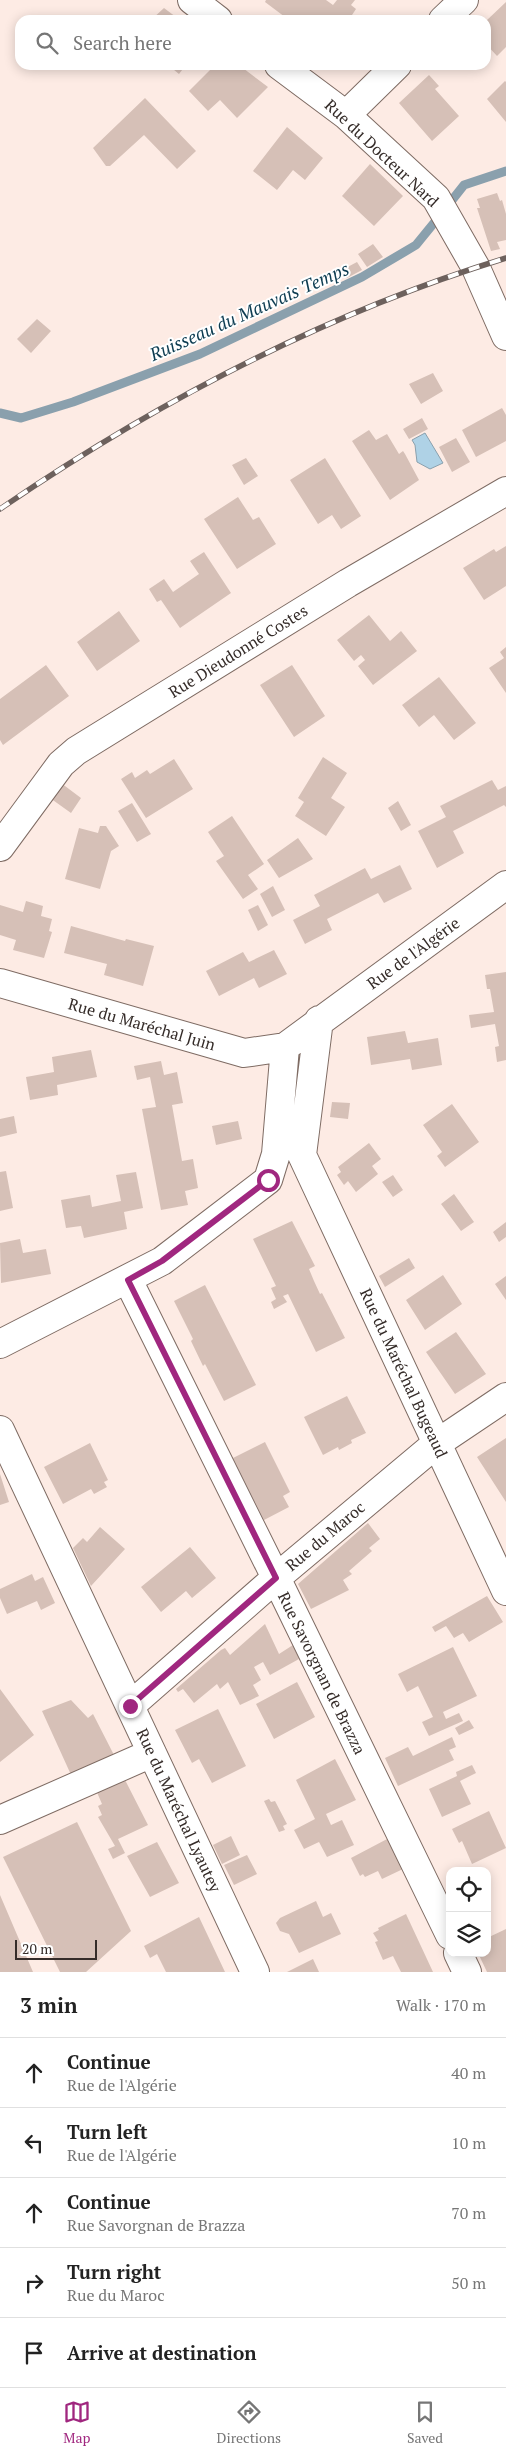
<!DOCTYPE html>
<meta charset="utf-8">
<style>
:root{--surface:#fff;--page:#f2f2f2;--text:#222;--muted:#767676;--line:#e0e0e0;--accent:#a0277f}
body{margin:0;font-family:"PT Serif",serif;background:var(--page);color:var(--text)}
.controls{position:absolute;right:15px;bottom:15px;display:grid;overflow:hidden;border-radius:10px;box-shadow:0 2px 12px #0003}
.controls button{width:45px;height:45px;display:grid;place-items:center;padding:0;border:0;border-bottom:1px solid var(--line);background:var(--surface);color:var(--text);font:25px sans-serif}
.scale{position:absolute;left:15px;bottom:12px;width:82px;box-sizing:border-box;padding-left:5px;border:2px solid #352c29;border-top:0;font-size:14px;line-height:18px;white-space:nowrap;color:#352c29;-webkit-text-stroke:4px #fff;paint-order:stroke}
.stop{position:absolute;width:15px;height:15px;margin:-11px;border:4px solid #a0277f;border-radius:50%;background:#fff}
.stop.end{background:#a0277f;border-color:#fff;box-shadow:0 1px 5px #0008}
.list{margin:0;padding:0;list-style:none}
h2{display:flex;justify-content:space-between;align-items:center;height:65px;margin:0;padding:0 20px;font-size:21px}
h2 small{font-size:16px;font-weight:400;color:var(--muted)}
.list li{display:grid;grid-template-columns:32px 1fr auto;gap:15px;align-items:center;box-sizing:border-box;height:70px;padding:0 20px;border-top:1px solid var(--line)}
.list b{display:block;font-size:19px;white-space:nowrap}
.list p{margin:0;font-size:16px;white-space:nowrap;color:var(--muted)}
.list em{font-size:16px;font-style:normal;color:var(--muted)}
.icon{flex:none;width:28px;height:28px;fill:none;stroke:currentColor;stroke-width:2;stroke-linecap:round;stroke-linejoin:round}
.map{position:relative;flex:none;width:506px;height:1972px;overflow:hidden}
.search{position:absolute;background:var(--surface);box-shadow:0 2px 12px #0003;left:15px;right:15px;top:15px;height:55px;display:flex;align-items:center;gap:12px;box-sizing:border-box;padding:0 18px;border-radius:15px;color:var(--muted);font-size:19px}
.sheet{height:415px;background:var(--surface)}
nav{display:flex;justify-content:space-around;align-items:center;box-sizing:border-box;height:70px;border-top:1px solid var(--line);background:var(--surface);font-size:14px;color:var(--muted)}
nav a{display:grid;justify-items:center;gap:2px}
nav .on{color:var(--accent)}
.map>svg:first-child{display:block}
.water{fill:#afd2e6;stroke:#8aa0ad}
.lines{fill:none;stroke-linecap:round;stroke-linejoin:round}
.stream{stroke:#8aa0ad;stroke-width:9}
.building{fill:#d6c0b7}
.minor-casing{stroke:#7e6b63;stroke-width:30}
.minor{stroke:#fff;stroke-width:28}
.rail-casing{stroke:#6d615d;stroke-width:5.5}
.rail{stroke:#fff;stroke-width:4;stroke-dasharray:11;stroke-linecap:butt}
.route{stroke:#a0277f;stroke-width:6}
.labels{text-anchor:middle;dominant-baseline:central;stroke-width:4;stroke-linejoin:round;paint-order:stroke}
.street-label{font-size:16px;fill:#352c29;stroke:#fff}
.water-label{font-size:18px;font-style:italic;fill:#0d3c51;stroke:#fff}
</style>
<div class="map">
<svg width="506" height="1972" viewBox="0 0 506 1972">
<rect width="100%" height="100%" fill="#fdebe4"/>
<path class="water" d="M425,433l18,30 -13,6 -13,-7 -2,-17 -3,-5z"/>
<g class="lines">
<path class="stream" d="M449,204l15,-19 42,-14
M0,413l21,5 52,-16 127,-48 162,-77 54,-32 22,-27"/>
</g>
<path class="building" d="M266,0h60l7,5 4,-5h18l-4,5 5,4 -4,6 -4,1 5,4h-64l-24,-18z
M506,2v45l-9,9 -11,-12v-23z
M164,8l16,12h-29z
M168,65h18l-7,9z
M215,65h24l29,22 -31,31 -17,-18 -12,11 -19,-20z
M429,75l10,11 -4,3 24,27 -27,25 -33,-38z
M505,81l1,1v40l-19,-23z
M145,98l51,53 -19,18 -33,-34 -34,31h-4l-13,-18z
M287,127l36,31 -18,22 -12,-10 -16,20 -24,-19z
M370,164l33,32 -29,30 -32,-30z
M497,193l3,8 2,-1 4,14v26l-9,2 3,7 -9,2 -14,-43h3l-3,-9z
M373,244l10,13 -16,10 -9,-13z
M357,262l5,8 -15,8 -7,-7z
M37,319l14,12 -20,22 -14,-14z
M433,373l10,18 -22,13 -12,-20z
M502,408l4,7v26l-30,16 -14,-27z
M422,418l6,11 -19,10 -6,-10z
M369,430l7,10 11,-6 12,20 4,-3 2,3 14,26 -29,20 -38,-59z
M456,438l14,24 -18,10 -13,-25z
M246,458l12,18 -14,9 -12,-20z
M325,458l36,58 -20,13 -9,-14 -14,9 -28,-44z
M238,497l15,23 6,-3 17,27 -39,25 -33,-50z
M506,546v40l-22,14 -21,-32 31,-19 2,3z
M204,552l27,41 -51,35 -19,-28 -4,2 -8,-13 15,-10 9,13 26,-18 -9,-13z
M119,611l21,30 -43,30 -20,-29z
M369,615l21,26 11,-10 16,20 -44,34 -15,-19 7,-6 -4,-5 -7,6 -17,-21z
M506,647v46l-17,-25 15,-10 -4,-6z
M46,665l23,31 -66,49 -3,-5v-41z
M292,665l33,51 -31,21 -34,-52z
M439,677l37,46 -22,17 -20,-25 -15,12 -17,-22z
M323,757l24,16 -16,25 14,9 -19,29 -31,-20 9,-14 -6,-4z
M174,759l19,30 -47,29 -25,-39 11,-7 3,6 12,-8 3,4z
M492,780l6,10 8,-4v21l-2,-2 -51,26 11,22 -27,15 -19,-37 28,-14 -6,-11z
M61,783l20,15 -10,15 -21,-15z
M398,801l13,24 -10,6 -13,-23z
M132,803l19,31 -14,8 -19,-31z
M232,816l32,48 -16,11 10,14 -15,10 -27,-38 8,-5 -16,-24z
M100,826h6l13,20 -8,5 -11,38 -35,-10 14,-51 19,5z
M298,838l15,21 -34,19 -12,-18z
M400,865l12,24 -28,14 -6,-10 -51,26 5,11 -27,14 -12,-24 27,-14 -6,-11 51,-27 6,11z
M273,886l12,24 -13,7 -12,-23z
M26,901l17,5 -2,10 11,3 -3,12 3,1 -8,26 -31,-8 3,-10 -16,-5v-30l23,7z
M258,905l10,20 -10,6 -10,-21z
M71,926l54,15 1,-2 28,7 -11,40 -39,-11 3,-11 -43,-11z
M274,950l13,24 -28,14 -5,-10 -35,18 -13,-25 37,-19 6,10z
M506,972v88l-9,2 -2,-15 4,-1 -4,-22 -24,4 -2,-13 25,-3 -4,-23h-3l-2,-14z
M405,1031l3,12 30,-5 4,27 -30,5 -2,-11 -39,6 -4,-28z
M91,1050l6,27 -40,8 1,10 -28,5 -4,-23 28,-5 -2,-15z
M161,1061l3,14 13,-3 6,31 -11,2 10,56 11,-2 5,29 -13,3 3,14 -27,5 -19,-101 14,-2 -6,-30 -13,3 -3,-14z
M332,1102l18,1 -2,16 -18,-2z
M452,1104l27,38 -34,25 -8,-11 5,-4 -19,-27z
M14,1116l3,17 -17,4v-18z
M238,1121l4,18 -26,6 -4,-19z
M369,1143l12,16 -9,7 6,8 -22,18 -8,-11 -4,4 -7,-10 4,-3 -3,-5z
M6,1171l7,37 -13,3v-39z
M136,1172l7,36 -19,4 3,17 -43,9 -3,-12 -15,2 -5,-28 29,-5 2,12 29,-6 -5,-26z
M393,1175l10,15 -10,7 -11,-15z
M454,1194l20,28 -13,9 -20,-27z
M292,1221l23,45 -6,3 5,12 6,13 2,-1 23,45 -29,14 -28,-58 -5,2 4,6 -13,7 -3,-7 5,-3 -5,-11 5,-2 -23,-47z
M506,1222v15l-7,5 -6,-10z
M20,1239l3,14 23,-4 5,25 -50,9 -1,-40z
M409,1258l6,10 -30,19 -6,-11z
M443,1275l19,29 -37,26 -19,-30z
M506,1276v24l-11,-16z
M205,1285l51,100 -32,16 -19,-37 -2,2 -12,-25 2,-2 -19,-38z
M456,1332l30,42 -31,20 -29,-42z
M347,1396l19,37 -15,7 1,3 -13,7 -1,-3 -15,8 -19,-38z
M506,1438v64l-29,-45z
M265,1442l25,50 -7,4 6,11 -25,13 -31,-62z
M90,1443l18,37 -4,2 3,5 -13,7 -3,-5 -28,15 -19,-37z
M0,1474l9,28 -9,3z
M368,1523l12,16 -11,9 3,3 -23,20 3,3 -9,6 6,10 -38,19 -13,-25z
M100,1527l25,22 -34,37 -18,-38 10,-10 4,4z
M190,1547l26,31 -24,20 -6,-7 -25,21 -20,-25z
M32,1574l3,7 8,-4 12,26 -14,7 -4,-9 -30,13 -7,-16v-9z
M487,1596l16,26 -34,20 -6,-9 -9,5 -8,-12 -11,6 -3,-5z
M265,1624l14,30 14,-9 6,14 -29,16 -7,-13 -9,5 7,13 -8,5 6,11 -19,9 -12,-23 -8,7 -3,-5 -23,19 -11,-14 -5,3 -2,-3 45,-39 4,-2 5,7z
M453,1647l24,49 -34,16 3,7 13,-6 4,8 -34,15 -7,-14 11,-5 -15,-31 -11,6 -9,-18z
M297,1682l18,35 -41,22 -18,-35z
M0,1689l34,46 -34,27z
M71,1700l17,18 5,-4 21,41 -42,22 -30,-66z
M218,1709l28,57 -34,17 -13,-24 -7,4 -17,-33z
M469,1720l5,8 -15,7 -4,-7z
M452,1737l4,10 -7,3 5,10 -56,26 -13,-28 23,-11 5,9z
M335,1759l21,41 -30,14 5,11 11,-5 12,25 -27,12 -8,-15 -15,7 -10,-19 21,-11 -19,-39z
M472,1765l4,8 -16,8 11,23 -29,13 -13,-28 28,-13 -1,-4z
M123,1776l25,49 -30,14 7,14 -12,6 -5,-10 7,-3 -17,-29 4,-2 -4,-9 4,-2 -6,-14z
M269,1799l2,3 4,-1 12,23 -4,2 2,4 -6,2 -15,-31z
M489,1811l17,37 -34,16 -10,-23 -3,2 -7,-14z
M77,1822l54,109 -45,41h-26l-57,-115z
M231,1836l9,19 -18,9 -9,-19z
M389,1838l14,31 -21,10 -4,-8 -13,6 -2,-3 -3,2 -9,-18z
M157,1842l22,41 -29,14 -23,-41z
M247,1855l10,19 -23,11 -10,-20z
M0,1895l33,77h-33z
M316,1901l7,16 8,-4 10,21 -42,19 -10,-19 -9,-3 -4,-8 4,-5z
M406,1914l27,58h-32l-8,-16 -10,4 -8,-18 3,-1 -5,-8 6,-3 -1,-2z
M199,1917l26,55h-59l-9,-18 -7,4 -6,-12z
M506,1929v43h-19l-9,-19h9v-15z
M313,1959l6,13h-32z"/>
<g class="lines">
<defs>
<path id="minor" d="M192,0l26,20
M443,20l21,-20
M279,65l67,50 90,83 40,70 30,68
M346,115l51,-50
M0,847l61,-83 15,-13 272,-168 158,-92
M0,983l244,70 41,-6
M302,1155l204,436
M302,1155l17,-135
M128,1280l154,310 168,345
M0,1344l162,-83 106,-81 8,-26 9,-107 221,-162
M0,1430l255,542
M130,1706l146,-128 160,-134 70,-47
M0,1820l152,-67
M458,1953l9,19"/>
</defs>
<use href="#minor" class="minor-casing"/>
<use href="#minor" class="minor"/>
<defs>
<path id="rail" d="M0,509c155,-106 326,-196 506,-251"/>
</defs>
<use href="#rail" class="rail-casing"/>
<use href="#rail" class="rail"/>
</g>
<g class="lines">
<path class="route" d="M130,1706l146,-128 -148,-298 34,-19 106,-81"/>
</g>
<g class="labels">
<g class="street-label">
<text transform="translate(382 153) rotate(43)">Rue du Docteur Nard</text>
<text transform="translate(238 651) rotate(-32)">Rue Dieudonné Costes</text>
<text transform="translate(413 953) rotate(-36)">Rue de l'Algérie</text>
<text transform="translate(142 1024) rotate(16)">Rue du Maréchal Juin</text>
<text transform="translate(404 1373) rotate(65)">Rue du Maréchal Bugeaud</text>
<text transform="translate(325 1536) rotate(-40)">Rue du Maroc</text>
<text transform="translate(322 1673) rotate(64)">Rue Savorgnan de Brazza</text>
<text transform="translate(179 1810) rotate(65)">Rue du Maréchal Lyautey</text>
</g>
<g class="water-label">
<text transform="translate(249 311) rotate(-24)">Ruisseau du Mauvais Temps</text>
</g>
</g>
</svg>
<div class="controls">
<button><svg class="icon" aria-label="locate" viewBox="0 0 24 24"><circle cx="12" cy="12" r="6"/><path d="M12 2v4M12 18v4M2 12h4M18 12h4"/></svg></button>
<button><svg class="icon" aria-label="layers" viewBox="0 0 24 24"><path d="M12 4l9 5-9 5-9-5zM3 14l9 5 9-5"/></svg></button>
</div>
<div class="scale">20 m</div>
<div class="stop" style="left:268px;top:1180px"></div>
<div class="stop end" style="left:130px;top:1706px"></div>
<div class="search"><svg class="icon" aria-label="search" viewBox="0 0 24 24"><circle cx="10" cy="10" r="6"/><path d="M15 15l6 6"/></svg>Search here</div>
</div>
<section class="sheet">
<h2>3 min<small>Walk · 170 m</small></h2>
<ul class="list">
<li><svg class="icon" aria-label="ahead" viewBox="0 0 24 24"><path d="M12 20V5M6 11l6-6 6 6"/></svg><div><b>Continue</b><p>Rue de l'Algérie</p></div><em>40 m</em></li>
<li><svg class="icon" aria-label="left" viewBox="0 0 24 24"><path d="M17 20v-9H6M10 6l-5 5 5 5"/></svg><div><b>Turn left</b><p>Rue de l'Algérie</p></div><em>10 m</em></li>
<li><svg class="icon" aria-label="ahead" viewBox="0 0 24 24"><path d="M12 20V5M6 11l6-6 6 6"/></svg><div><b>Continue</b><p>Rue Savorgnan de Brazza</p></div><em>70 m</em></li>
<li><svg class="icon" aria-label="right" viewBox="0 0 24 24"><path d="M7 20v-9h11M14 6l5 5-5 5"/></svg><div><b>Turn right</b><p>Rue du Maroc</p></div><em>50 m</em></li>
<li><svg class="icon" aria-label="arrive" viewBox="0 0 24 24"><path d="M6 21V4h12l-3 4 3 4H6"/></svg><div><b>Arrive at destination</b></div></li>
</ul>
</section>
<nav>
<a class="on"><svg class="icon" aria-label="map" viewBox="0 0 24 24"><path d="M3 6l6-2 6 2 6-2v14l-6 2-6-2-6 2zM9 4v14M15 6v14"/></svg>Map</a>
<a><svg class="icon" aria-label="directions" viewBox="0 0 24 24"><path d="M12 3l9 9-9 9-9-9zM9 14v-3h6M13 9l2 2-2 2"/></svg>Directions</a>
<a><svg class="icon" aria-label="saved" viewBox="0 0 24 24"><path d="M7 4h10v16l-5-4-5 4z"/></svg>Saved</a>
</nav>
